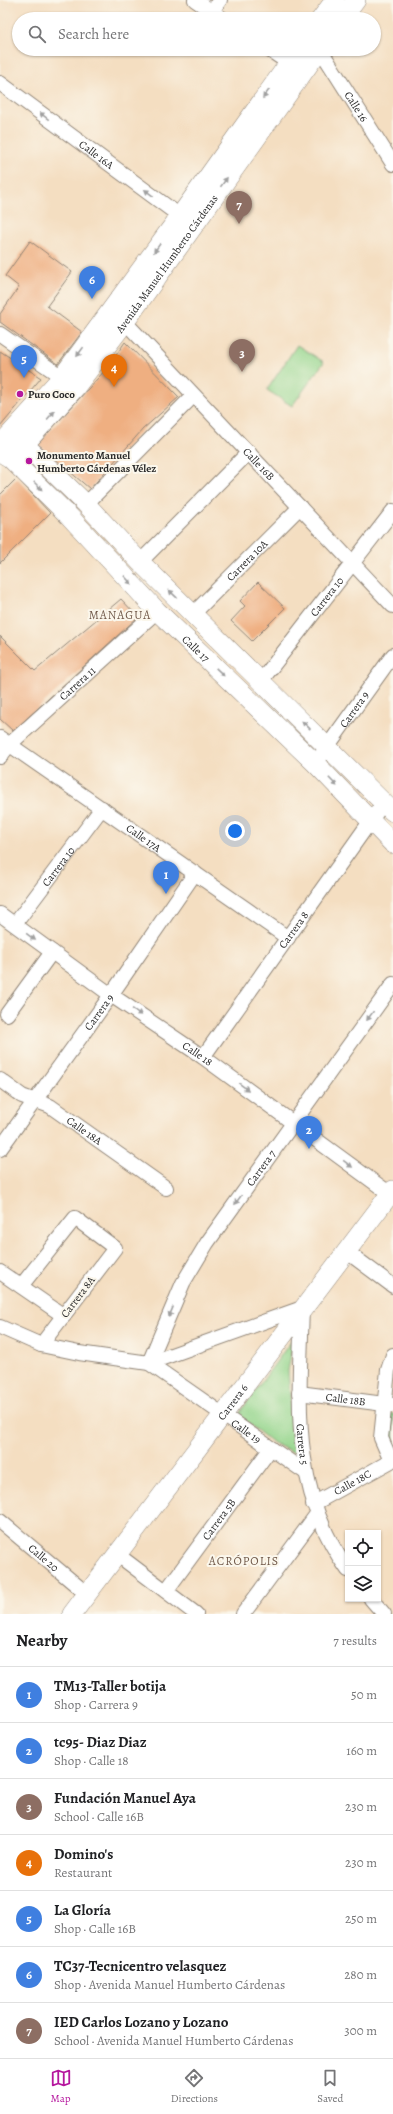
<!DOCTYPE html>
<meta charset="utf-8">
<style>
:root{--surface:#fff;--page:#f2f2f2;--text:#202124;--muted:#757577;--line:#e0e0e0;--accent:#b5179e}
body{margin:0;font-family:Alegreya,serif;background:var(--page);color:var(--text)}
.controls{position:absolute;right:12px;bottom:12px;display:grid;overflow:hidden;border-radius:0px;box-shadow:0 1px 3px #0004}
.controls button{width:36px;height:36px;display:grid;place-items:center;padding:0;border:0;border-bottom:1px solid var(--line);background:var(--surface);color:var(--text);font:20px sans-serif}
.you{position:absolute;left:235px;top:831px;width:14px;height:14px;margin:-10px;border:3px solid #fff;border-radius:50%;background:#1a73e8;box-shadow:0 0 0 6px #1a73e833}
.badge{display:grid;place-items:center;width:26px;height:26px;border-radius:50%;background:var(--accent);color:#fff;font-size:13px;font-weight:700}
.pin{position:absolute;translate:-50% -33px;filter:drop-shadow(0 1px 2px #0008)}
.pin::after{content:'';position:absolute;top:21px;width:14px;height:12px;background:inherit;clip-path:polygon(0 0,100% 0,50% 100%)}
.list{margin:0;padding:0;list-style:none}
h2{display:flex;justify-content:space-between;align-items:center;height:52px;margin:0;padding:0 16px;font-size:17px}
h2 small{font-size:13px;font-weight:400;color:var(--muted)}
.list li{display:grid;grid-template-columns:26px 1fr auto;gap:12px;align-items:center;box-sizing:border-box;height:56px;padding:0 16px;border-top:1px solid var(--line)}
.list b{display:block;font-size:15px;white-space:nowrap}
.list p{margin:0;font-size:13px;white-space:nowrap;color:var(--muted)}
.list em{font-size:13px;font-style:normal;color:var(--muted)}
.icon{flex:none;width:22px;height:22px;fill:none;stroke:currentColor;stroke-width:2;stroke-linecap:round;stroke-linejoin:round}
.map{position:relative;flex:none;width:393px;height:1614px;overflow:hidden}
.search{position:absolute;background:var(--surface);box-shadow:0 1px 3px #0004;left:12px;right:12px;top:12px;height:44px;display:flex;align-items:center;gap:10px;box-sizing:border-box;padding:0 14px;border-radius:22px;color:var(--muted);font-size:15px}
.sheet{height:444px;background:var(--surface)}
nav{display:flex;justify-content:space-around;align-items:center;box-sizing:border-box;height:56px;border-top:1px solid var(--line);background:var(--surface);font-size:11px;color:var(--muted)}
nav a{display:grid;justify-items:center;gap:2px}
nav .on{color:var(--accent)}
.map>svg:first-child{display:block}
.green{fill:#94d58c;stroke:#60805c}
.building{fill:#efaf81}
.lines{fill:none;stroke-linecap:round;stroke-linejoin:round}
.street-casing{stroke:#908476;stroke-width:16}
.secondary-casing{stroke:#908476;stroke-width:20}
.street{stroke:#fff;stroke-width:14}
.secondary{stroke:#fff;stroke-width:19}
.oneway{fill:#a0a0a0}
.poi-dot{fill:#b5179e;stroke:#fbf7ec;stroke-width:1.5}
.labels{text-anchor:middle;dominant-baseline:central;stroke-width:4;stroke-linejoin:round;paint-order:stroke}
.street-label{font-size:11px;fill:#2b2b2b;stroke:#fbf7ec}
.poi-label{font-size:11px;font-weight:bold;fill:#2b2b2b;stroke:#fbf7ec;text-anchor:start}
.neighbourhood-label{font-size:12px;letter-spacing:1px;fill:#705949;stroke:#fbf7ec}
</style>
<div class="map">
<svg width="393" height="1614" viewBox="0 0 393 1614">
<rect width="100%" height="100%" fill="#fbf7ec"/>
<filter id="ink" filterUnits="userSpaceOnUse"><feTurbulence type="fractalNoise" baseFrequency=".025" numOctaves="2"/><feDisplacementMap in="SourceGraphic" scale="8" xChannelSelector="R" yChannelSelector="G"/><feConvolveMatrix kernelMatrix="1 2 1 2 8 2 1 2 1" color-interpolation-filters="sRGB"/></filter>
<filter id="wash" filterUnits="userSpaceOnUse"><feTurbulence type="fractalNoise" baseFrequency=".012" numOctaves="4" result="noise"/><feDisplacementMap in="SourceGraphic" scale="16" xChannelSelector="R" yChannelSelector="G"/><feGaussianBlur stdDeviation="0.9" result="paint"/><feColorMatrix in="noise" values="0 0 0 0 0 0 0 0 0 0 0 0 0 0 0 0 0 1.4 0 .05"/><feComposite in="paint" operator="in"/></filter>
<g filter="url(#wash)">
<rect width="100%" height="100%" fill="#f4dec1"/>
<path class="green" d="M297,345l27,17 -32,44 -25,-16z
M294,1337l-6,34 7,82 -22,-10 -35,-28z
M390,1413l3,1v37l-5,-15z"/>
<g id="blocks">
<path class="building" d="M30,241l42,31 -25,34 35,26 -24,32 -58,-42v-8l19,-27 -14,-11z
M125,342l54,55 -36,32 -53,60 -52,-45 70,-77z
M0,351l41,27 -41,49z
M17,478l33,35 -50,50v-68z
M258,582l27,26 -33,33 -21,-20 14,-15 -5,-5z
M121,599l17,18 -125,114 -13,-12v-83l35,35z"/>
</g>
</g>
<g filter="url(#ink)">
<use href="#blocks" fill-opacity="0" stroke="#908476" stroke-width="1"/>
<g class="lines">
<defs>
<g id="street">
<path d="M195,0l28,19"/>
<path d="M212,11l8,-11"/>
<path d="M268,49l21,14"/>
<path id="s1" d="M320,49l73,115"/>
<path id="s2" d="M0,83l188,139"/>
<path id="s3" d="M125,322l268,284"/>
<path d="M0,334l62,43"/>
<path d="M86,504l107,-108"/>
<path d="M140,562l109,-110"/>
<path id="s4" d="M193,614l107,-107"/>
<path id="s5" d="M261,681l132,-170"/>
<path id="s6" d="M0,738l288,200"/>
<path id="s7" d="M322,754l71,-99"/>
<path id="s8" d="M0,757l9,-12 148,-134"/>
<path id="s9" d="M0,914l111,81 92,62 190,139"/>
<path id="s10" d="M15,924l87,-116"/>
<path d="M7,1014l45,-62"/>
<path id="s11" d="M203,1057l181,-255"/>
<path id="s12" d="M0,1080l22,16 28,10 116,82"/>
<path id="s13" d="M0,1149l111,-154 84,-122"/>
<path d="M346,1251l47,35"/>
<path d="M0,1272l64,44"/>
<path d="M21,1286l54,-68 40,30 -74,97"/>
<path id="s14" d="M0,1327l41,18 38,8 70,10 156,109"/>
<path id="s15" d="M149,1363l34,-80 24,-40 186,-259"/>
<path id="s16" d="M149,1363l153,-55c-3,94 -12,182 46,262"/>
<path id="s17" d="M299,1393l93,12"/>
<path id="s18" d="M313,1504l78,-43 -10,-23 7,-68 5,-15"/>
<path id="s19" d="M0,1521l87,73"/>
<path d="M118,1555l78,59"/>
<path id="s20" d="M166,1591l105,-143"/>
<path d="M371,1599l13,15"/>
<path d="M243,1614l74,-100"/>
</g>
<g id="secondary">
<path d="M321,19l14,-19"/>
<path d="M342,19l14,-19"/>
<path d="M10,435l15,10 61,59 54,58 253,250"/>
<path d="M1,444l61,-67 118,-161 119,-167"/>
<path id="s21" d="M0,452l10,6 59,58 88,95 158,152 78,81"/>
<path id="s22" d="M16,454l59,-66 50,-66 195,-273"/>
<path id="s23" d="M72,1614l321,-424"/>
</g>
</defs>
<use href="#street" class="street-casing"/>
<use href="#secondary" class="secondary-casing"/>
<use href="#street" class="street"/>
<use href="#secondary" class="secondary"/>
</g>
<defs><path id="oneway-solid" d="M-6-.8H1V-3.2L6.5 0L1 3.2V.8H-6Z"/></defs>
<g class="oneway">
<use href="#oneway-solid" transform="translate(266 94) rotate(125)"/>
<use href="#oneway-solid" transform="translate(44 116) rotate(-143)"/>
<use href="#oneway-solid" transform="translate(224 182) rotate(-54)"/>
<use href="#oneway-solid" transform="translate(149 193) rotate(-143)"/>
<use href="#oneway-solid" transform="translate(157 248) rotate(126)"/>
<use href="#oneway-solid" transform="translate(80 352) rotate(126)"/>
<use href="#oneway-solid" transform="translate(51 415) rotate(-49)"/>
<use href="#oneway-solid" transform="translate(38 486) rotate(45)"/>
<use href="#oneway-solid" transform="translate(128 580) rotate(47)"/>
<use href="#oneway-solid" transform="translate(173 594) rotate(-136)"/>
<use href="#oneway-solid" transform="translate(220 672) rotate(44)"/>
<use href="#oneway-solid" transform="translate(306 725) rotate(-136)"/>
<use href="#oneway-solid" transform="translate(333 782) rotate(46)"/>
<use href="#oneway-solid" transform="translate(31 937) rotate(36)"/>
<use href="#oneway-solid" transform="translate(137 1012) rotate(34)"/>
<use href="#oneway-solid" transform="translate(370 1016) rotate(126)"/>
<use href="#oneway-solid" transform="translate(244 1087) rotate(36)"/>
<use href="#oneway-solid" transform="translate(348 1164) rotate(36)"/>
<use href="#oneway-solid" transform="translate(238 1200) rotate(126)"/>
<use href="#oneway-solid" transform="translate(171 1312) rotate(113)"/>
</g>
</g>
<g class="poi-dot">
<circle cx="20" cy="394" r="4"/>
<circle cx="29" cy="461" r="4"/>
</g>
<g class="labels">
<g class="street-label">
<text stroke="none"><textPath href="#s1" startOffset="68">Calle 16</textPath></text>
<text stroke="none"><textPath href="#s2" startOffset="120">Calle 16A</textPath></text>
<text stroke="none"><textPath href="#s22" startOffset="243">Avenida Manuel Humberto Cárdenas</textPath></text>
<text stroke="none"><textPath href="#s3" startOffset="195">Calle 16B</textPath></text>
<text stroke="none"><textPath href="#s4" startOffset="76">Carrera 10A</textPath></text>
<text stroke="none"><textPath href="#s5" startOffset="107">Carrera 10</textPath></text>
<text stroke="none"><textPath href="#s21" startOffset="278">Calle 17</textPath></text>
<text stroke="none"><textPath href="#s8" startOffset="107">Carrera 11</textPath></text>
<text stroke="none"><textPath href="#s7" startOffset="55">Carrera 9</textPath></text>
<text stroke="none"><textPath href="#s6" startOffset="175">Calle 17A</textPath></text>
<text stroke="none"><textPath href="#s10" startOffset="72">Carrera 10</textPath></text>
<text stroke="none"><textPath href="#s11" startOffset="156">Carrera 8</textPath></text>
<text stroke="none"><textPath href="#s13" startOffset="169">Carrera 9</textPath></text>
<text stroke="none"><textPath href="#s9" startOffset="242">Calle 18</textPath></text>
<text stroke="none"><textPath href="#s12" startOffset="99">Calle 18A</textPath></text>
<text stroke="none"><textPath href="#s15" startOffset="226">Carrera 7</textPath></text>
<text transform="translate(78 1297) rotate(-53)">Carrera 8A</text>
<text stroke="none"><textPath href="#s17" startOffset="47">Calle 18B</textPath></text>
<text stroke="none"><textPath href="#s23" startOffset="266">Carrera 6</textPath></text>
<text stroke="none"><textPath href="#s14" startOffset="273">Calle 19</textPath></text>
<text stroke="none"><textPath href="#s16" startOffset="299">Carrera 5</textPath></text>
<text stroke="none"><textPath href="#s18" startOffset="45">Calle 18C</textPath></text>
<text stroke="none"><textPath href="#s20" startOffset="89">Carrera 5B</textPath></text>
<text stroke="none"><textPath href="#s19" startOffset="57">Calle 20</textPath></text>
</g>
<g class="poi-label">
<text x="28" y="394">Puro Coco</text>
<text x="37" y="455">Monumento Manuel<tspan x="37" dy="13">Humberto Cárdenas Vélez</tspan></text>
</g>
<g class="neighbourhood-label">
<text x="120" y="615">MANAGUA</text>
<text x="244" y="1561">ACRÓPOLIS</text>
</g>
</g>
</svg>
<div class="controls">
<button><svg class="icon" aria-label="locate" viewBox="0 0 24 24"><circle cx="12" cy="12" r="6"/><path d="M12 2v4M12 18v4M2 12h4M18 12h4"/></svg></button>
<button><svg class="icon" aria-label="layers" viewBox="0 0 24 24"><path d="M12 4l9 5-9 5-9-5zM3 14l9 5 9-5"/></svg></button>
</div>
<div class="you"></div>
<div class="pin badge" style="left:166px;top:894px;background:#3f7fe0">1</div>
<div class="pin badge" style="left:309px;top:1149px;background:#3f7fe0">2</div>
<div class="pin badge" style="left:242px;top:372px;background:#8d6e63">3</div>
<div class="pin badge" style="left:114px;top:387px;background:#e8710a">4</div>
<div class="pin badge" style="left:24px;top:378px;background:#3f7fe0">5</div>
<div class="pin badge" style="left:92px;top:299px;background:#3f7fe0">6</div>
<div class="pin badge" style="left:239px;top:224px;background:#8d6e63">7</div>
<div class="search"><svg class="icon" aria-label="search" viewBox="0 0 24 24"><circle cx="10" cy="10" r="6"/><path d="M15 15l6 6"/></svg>Search here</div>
</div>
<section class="sheet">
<h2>Nearby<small>7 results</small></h2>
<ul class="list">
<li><span class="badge" style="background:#3f7fe0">1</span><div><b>TM13-Taller botija</b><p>Shop · Carrera 9</p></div><em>50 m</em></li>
<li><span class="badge" style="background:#3f7fe0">2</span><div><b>tc95- Diaz Diaz</b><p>Shop · Calle 18</p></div><em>160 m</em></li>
<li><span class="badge" style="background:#8d6e63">3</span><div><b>Fundación Manuel Aya</b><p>School · Calle 16B</p></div><em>230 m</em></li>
<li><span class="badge" style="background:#e8710a">4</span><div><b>Domino's</b><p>Restaurant</p></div><em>230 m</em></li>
<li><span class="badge" style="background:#3f7fe0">5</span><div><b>La Gloría</b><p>Shop · Calle 16B</p></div><em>250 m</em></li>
<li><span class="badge" style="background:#3f7fe0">6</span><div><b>TC37-Tecnicentro velasquez</b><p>Shop · Avenida Manuel Humberto Cárdenas</p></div><em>280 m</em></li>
<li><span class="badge" style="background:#8d6e63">7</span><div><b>IED Carlos Lozano y Lozano</b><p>School · Avenida Manuel Humberto Cárdenas</p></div><em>300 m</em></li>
</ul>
</section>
<nav>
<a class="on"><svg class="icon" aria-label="map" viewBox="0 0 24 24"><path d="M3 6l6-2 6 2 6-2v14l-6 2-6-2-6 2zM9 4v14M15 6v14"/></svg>Map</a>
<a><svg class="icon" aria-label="directions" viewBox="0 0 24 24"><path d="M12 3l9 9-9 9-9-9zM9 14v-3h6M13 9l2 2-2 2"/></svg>Directions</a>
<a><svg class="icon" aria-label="saved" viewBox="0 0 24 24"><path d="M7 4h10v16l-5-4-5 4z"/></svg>Saved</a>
</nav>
